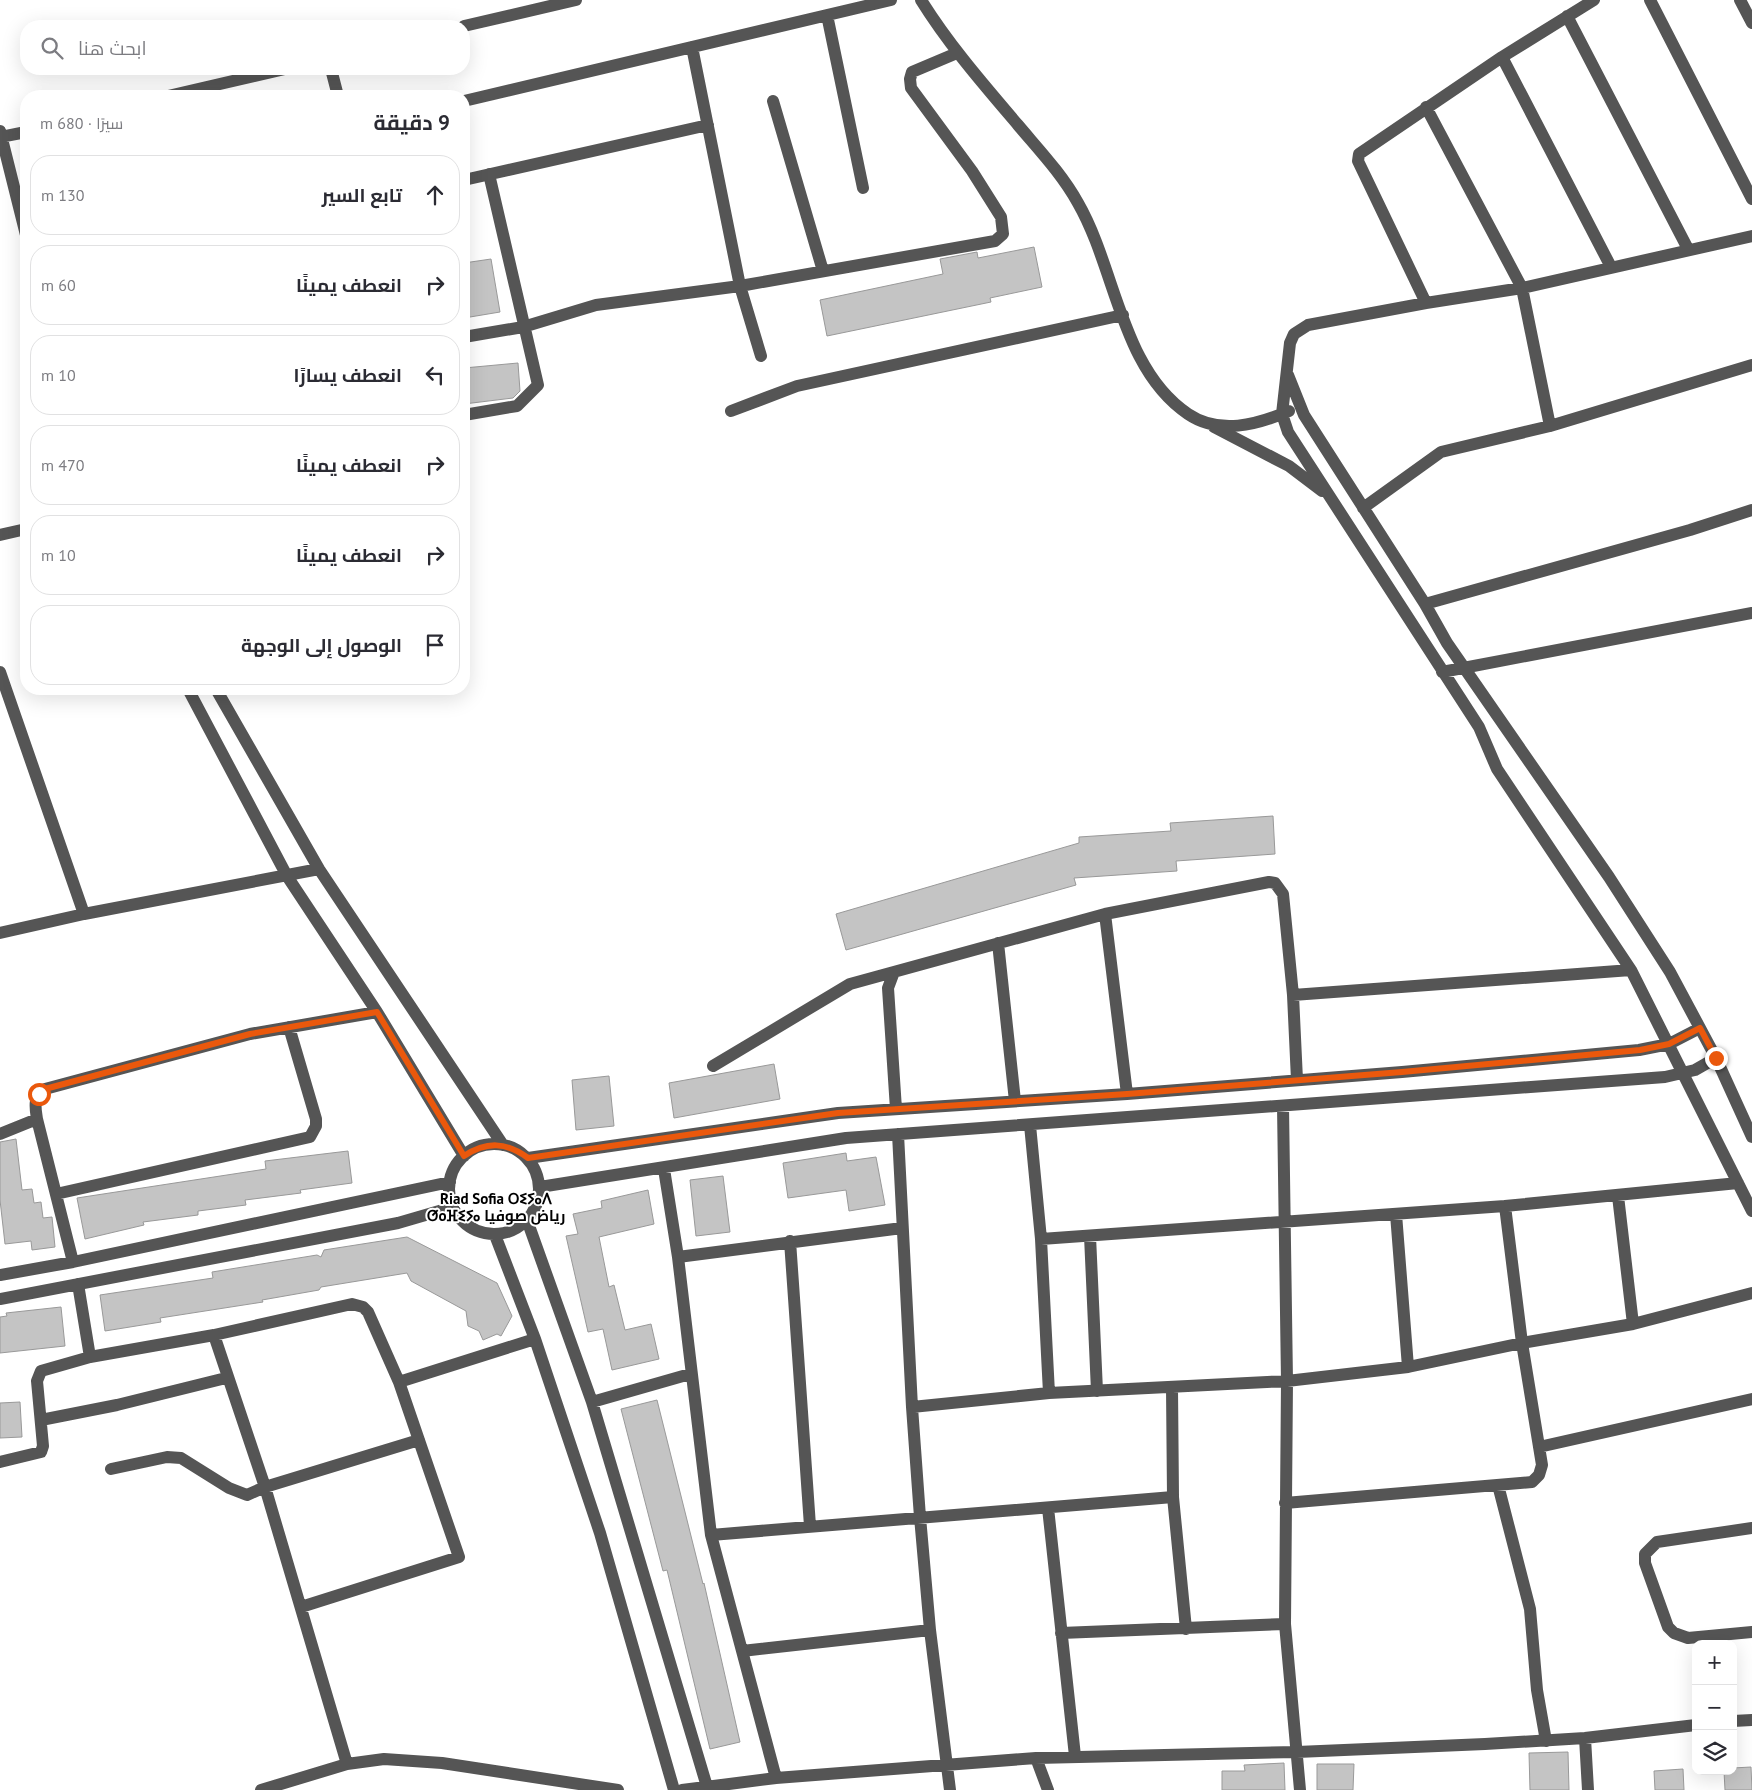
<!DOCTYPE html>
<html lang="ar">
<meta charset="utf-8">
<style>
:root{--surface:#fff;--page:#f7f7f7;--text:#2b2b33;--muted:#7c7c81;--line:#e1e1e2}
body{margin:0;font-family:"PT Sans",Cairo,"Noto Sans Tifinagh",sans-serif;background:var(--page);color:var(--text);direction:rtl}
.controls{position:absolute;right:15px;bottom:15px;display:grid;overflow:hidden;border-radius:10px;box-shadow:0 5px 20px #0002}
.controls button{width:45px;height:45px;display:grid;place-items:center;padding:0;border:0;border-bottom:1px solid var(--line);background:var(--surface);color:var(--text);font:25px sans-serif}
.stop{position:absolute;width:15px;height:15px;margin:-11px;border:4px solid #ea580c;border-radius:50%;background:#fff}
.stop.end{background:#ea580c;border-color:#fff;box-shadow:0 1px 5px #0008}
.list{margin:0;padding:0;list-style:none}
h2{display:flex;justify-content:space-between;align-items:center;height:65px;margin:0;padding:0 20px;font-size:21px}
h2 small{font-size:16px;font-weight:400;color:var(--muted)}
.list li{display:grid;grid-template-columns:32px 1fr auto;gap:15px;align-items:center;box-sizing:border-box;height:80px;margin:0 10px 10px;padding:0 10px;border:1px solid var(--line);border-radius:20px}
.list b{display:block;font-size:19px;white-space:nowrap}
.list em{font-size:16px;font-style:normal;color:var(--muted)}
.icon{flex:none;width:28px;height:28px;fill:none;stroke:currentColor;stroke-width:2;stroke-linecap:round;stroke-linejoin:round}
.map{position:relative;flex:none;width:1752px;height:1790px;overflow:hidden;direction:ltr}
.search{position:absolute;background:var(--surface);box-shadow:0 5px 20px #0002;left:20px;top:20px;width:450px;height:55px;display:flex;align-items:center;gap:12px;box-sizing:border-box;padding:0 18px;border-radius:20px;color:var(--muted);font-size:19px}
.panel{position:absolute;background:var(--surface);box-shadow:0 5px 20px #0002;left:20px;top:90px;width:450px;height:605px;border-radius:20px;direction:rtl}
.map>svg:first-child{display:block}
.building{fill:#c4c4c4;stroke:#999}
.lines{fill:none;stroke-linecap:round;stroke-linejoin:round}
.minor{stroke:#555;stroke-width:12}
.route{stroke:#ea580c;stroke-width:6}
.labels{text-anchor:middle;dominant-baseline:central;stroke-width:4;stroke-linejoin:round;paint-order:stroke}
.neighbourhood-label{font-size:15px;font-weight:bold;fill:#000;stroke:#fff}
</style>
<div class="map">
<svg width="1752" height="1790" viewBox="0 0 1752 1790">
<rect width="100%" height="100%" fill="#fff"/>
<path class="building" d="M1034,247l8,40 -52,11 1,4 -164,34 -7,-36 123,-26 -3,-15 37,-7 1,6z
M491,259l9,53 -36,6v-55z
M518,363l2,28 -7,7 -49,6v-36z
M1273,816l2,38 -99,7 1,10 -103,7 2,7 -230,65 -10,-36 243,-71v-6l92,-6 -1,-8z
M774,1064l6,35 -106,19 -5,-35z
M609,1076l5,50 -38,4 -4,-50z
M16,1139l6,51 10,-1 2,14 7,-1 2,16 9,-1 3,30 -23,3 -1,-9 -26,3 -5,-44v-58z
M348,1151l4,32 -52,7 1,3 -56,7 1,5 -48,6v4l-55,7 1,3 -59,14 -8,-41 189,-29 -1,-8z
M846,1153l1,8 29,-4 9,48 -36,6 -3,-21 -58,8 -5,-35z
M723,1176l7,56 -34,4 -6,-56z
M648,1190l6,34 -55,13 10,50 5,-2 11,45 26,-6 8,35 -47,11 -9,-41 -15,3 -22,-96 12,-2 -5,-20 29,-6 -1,-7z
M407,1237l90,46 15,33 -11,20 -4,-2 -14,6 -4,-9 -11,-5 -2,-15 -55,-30 -4,-8 -86,14 -2,3 -57,10 1,2 -103,16 1,4 -56,9 -5,-36 113,-17 -1,-6 105,-17 4,2 3,-7z
M61,1307l4,39 -65,7v-36l7,-1 -1,-3z
M657,1400l46,184 1,-1 36,159 -30,7 -43,-179 -4,1 -42,-162z
M20,1402l2,35 -22,1v-35z
M1568,1752l1,38h-39l-1,-37z
M1284,1763l1,27h-63v-19h23l-1,-6z
M1317,1764h37l-1,26h-36z
M1751,1767l1,23h-27l-1,-19h9v-3z
M1683,1769l1,21h-29l-1,-19z"/>
<g class="lines">
<path class="minor" d="M921,0c28,45 63,85 97,125 21,25 44,49 60,78 38,66 43,166 110,211 31,21 69,11 101,-3
M1650,0l102,199
M1740,0l12,23
M827,15l36,173
M1567,16l121,233
M464,26l112,-26
M1502,57l109,210
M331,69l7,27
M168,96l117,-27
M464,101l427,-101
M773,101l50,170
M1426,107l96,181 28,138
M0,131l26,104
M0,137l26,-5
M464,180l244,-55
M1752,236l-230,52 -96,15 -118,22 -14,9 -4,9 -8,71 6,18 191,295 18,42 134,201 121,241
M1426,303l-68,-142 1,-7 143,-97 92,-57
M464,337l59,-10 73,-22 144,-19 -48,-239
M761,356l-21,-70 255,-45 8,-7 -2,-17 -29,-46 -61,-83 -1,-9 2,-7 45,-19
M1288,375l16,40 121,189 22,39 162,234 61,95 46,86 36,79
M731,411l66,-25 326,-71
M464,415l53,-9 21,-21 -49,-211
M1214,427l75,39 33,25
M1363,508l78,-56 109,-26 202,-61
M0,535l26,-6
M1425,604l265,-74 62,-20
M0,672l84,242
M1442,672l310,-59
M188,689l99,187 90,136 87,144
M216,689l103,180 184,276
M1105,914l22,180
M0,933l84,-19 235,-45
M998,943l17,158
M894,972l-6,16 8,121
M1293,995l338,-25
M713,1066l137,-82 255,-70 164,-32 6,1 8,11 10,101 4,85
M1283,1106l4,275 -2,243 15,166
M1030,1125l11,114 8,154
M0,1134l37,-15
M898,1134l14,273 8,110 10,113 20,160
M449 1189a45 45 0 1 1 90 0a45 45 0 1 1-90 0Z
M528,1158l310,-45 289,-19 275,-22 237,-22 30,-6 31,-16
M664,1169l14,88 33,278 65,243
M540,1187l306,-49 819,-61 30,-7 21,-12
M56,1194l254,-57 6,-11v-7l-27,-92
M1618,1196l15,128
M1396,1214l12,153
M527,1220l65,182 116,388
M495,1235l40,104 65,194 74,257
M1090,1236l7,155
M1041,1239l464,-33 233,-23
M790,1241l20,285
M678,1257l224,-29
M73,1262l-36,-143c-2,-13 -4,-21 8,-30l205,-55 127,-22
M0,1275l73,-13 377,-80
M78,1284l12,73
M0,1299l398,-76 55,-16
M214,1335l51,152 82,277
M399,1382l136,-43
M1172,1388l1,109 13,132
M592,1402l98,-28
M912,1407l137,-14 238,-12 121,-14 114,-24 111,-19 119,-31
M41,1420l76,-15 109,-27
M1539,1447l213,-48
M0,1462l41,-10 2,-6 -6,-65 4,-10 49,-14 124,-22 138,-31 11,3 5,5 31,70 60,175 -158,50
M111,1469l56,-12 14,1 48,30 18,7 18,-8 154,-47
M1498,1485l32,124 7,81 9,51
M1285,1503l247,-21 7,-7 3,-10 -20,-122 -17,-137
M1048,1508l27,248
M1752,1528l-95,14 -12,12v9l23,64 6,6 14,5 64,-6
M711,1535l462,-38
M1061,1633l224,-9
M742,1651l188,-21
M1733,1721l19,-1
M1585,1738l3,52
M1036,1758l12,32
M261,1790l86,-26 37,-5 58,4 176,27
M682,1790l94,-12 260,-20 261,-6 188,-8 100,-6 111,-13"/>
</g>
<g class="lines">
<path class="route" d="M39,1094l6,-5 205,-55 127,-22 87,144c23,-15 42,-14 64,2l310,-45 289,-19 275,-22 238,-22 29,-6 31,-16 16,30"/>
</g>
<g class="labels">
<g class="neighbourhood-label">
<text x="496" y="1198">Riad Sofia ⵔⵉⵢⴰⴷ<tspan x="496" dy="17">ⵚoⴼⵉⵢⴰ رياض صوفيا</tspan></text>
</g>
</g>
</svg>
<div class="controls">
<button>+</button>
<button>−</button>
<button><svg class="icon" aria-label="layers" viewBox="0 0 24 24"><path d="M12 4l9 5-9 5-9-5zM3 14l9 5 9-5"/></svg></button>
</div>
<div class="stop" style="left:39px;top:1094px"></div>
<div class="stop end" style="left:1716px;top:1058px"></div>
<div class="search"><svg class="icon" aria-label="search" viewBox="0 0 24 24"><circle cx="10" cy="10" r="6"/><path d="M15 15l6 6"/></svg>ابحث هنا</div>
<section class="panel">
<h2>9 دقيقة<small>سيرًا · 680 m</small></h2>
<ul class="list">
<li><svg class="icon" aria-label="ahead" viewBox="0 0 24 24"><path d="M12 20V5M6 11l6-6 6 6"/></svg><div><b>تابع السير</b></div><em>130 m</em></li>
<li><svg class="icon" aria-label="right" viewBox="0 0 24 24"><path d="M7 20v-9h11M14 6l5 5-5 5"/></svg><div><b>انعطف يمينًا</b></div><em>60 m</em></li>
<li><svg class="icon" aria-label="left" viewBox="0 0 24 24"><path d="M17 20v-9H6M10 6l-5 5 5 5"/></svg><div><b>انعطف يسارًا</b></div><em>10 m</em></li>
<li><svg class="icon" aria-label="right" viewBox="0 0 24 24"><path d="M7 20v-9h11M14 6l5 5-5 5"/></svg><div><b>انعطف يمينًا</b></div><em>470 m</em></li>
<li><svg class="icon" aria-label="right" viewBox="0 0 24 24"><path d="M7 20v-9h11M14 6l5 5-5 5"/></svg><div><b>انعطف يمينًا</b></div><em>10 m</em></li>
<li><svg class="icon" aria-label="arrive" viewBox="0 0 24 24"><path d="M6 21V4h12l-3 4 3 4H6"/></svg><div><b>الوصول إلى الوجهة</b></div></li>
</ul>
</section>
</div>
